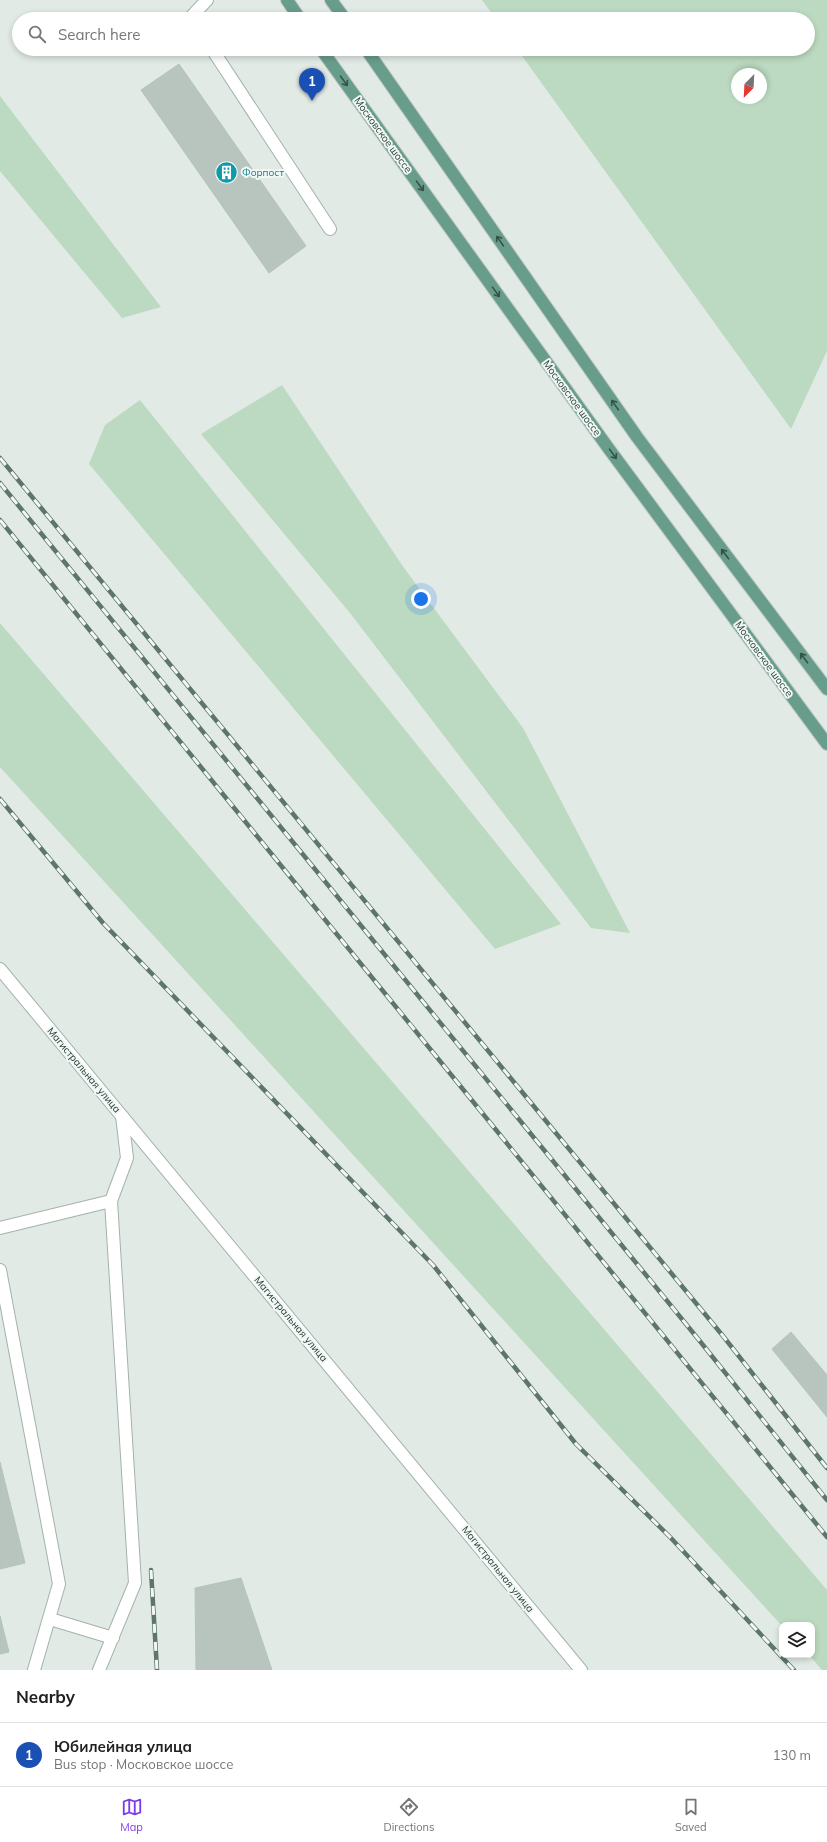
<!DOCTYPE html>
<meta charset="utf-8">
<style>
:root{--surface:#fff;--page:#f2f2f2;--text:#202124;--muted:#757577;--line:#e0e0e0;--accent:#7c3aed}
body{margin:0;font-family:Mulish,sans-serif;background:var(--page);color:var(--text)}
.controls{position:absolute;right:12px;bottom:12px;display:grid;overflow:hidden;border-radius:8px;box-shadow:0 2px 6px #0003}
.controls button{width:36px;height:36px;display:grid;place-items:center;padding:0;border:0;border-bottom:1px solid var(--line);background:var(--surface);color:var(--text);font:20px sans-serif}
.compass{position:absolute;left:731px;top:68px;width:36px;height:36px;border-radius:50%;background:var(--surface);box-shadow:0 2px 6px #0003;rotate:204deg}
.you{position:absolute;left:421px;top:599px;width:14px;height:14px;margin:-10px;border:3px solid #fff;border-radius:50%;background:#1a73e8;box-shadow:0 0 0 6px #1a73e833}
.badge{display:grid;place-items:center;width:26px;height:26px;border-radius:50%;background:var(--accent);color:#fff;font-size:13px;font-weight:700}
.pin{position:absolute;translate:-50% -33px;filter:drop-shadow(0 1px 2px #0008)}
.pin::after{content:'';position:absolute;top:21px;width:14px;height:12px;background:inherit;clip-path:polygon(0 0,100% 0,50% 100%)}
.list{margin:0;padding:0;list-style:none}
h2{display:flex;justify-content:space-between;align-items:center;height:52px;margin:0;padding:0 16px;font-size:17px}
h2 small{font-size:13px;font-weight:400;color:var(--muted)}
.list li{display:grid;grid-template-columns:26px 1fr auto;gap:12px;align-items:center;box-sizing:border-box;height:64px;padding:0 16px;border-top:1px solid var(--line)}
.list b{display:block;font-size:15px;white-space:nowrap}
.list p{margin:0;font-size:13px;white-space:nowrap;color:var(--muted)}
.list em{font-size:13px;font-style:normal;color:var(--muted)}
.icon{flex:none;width:22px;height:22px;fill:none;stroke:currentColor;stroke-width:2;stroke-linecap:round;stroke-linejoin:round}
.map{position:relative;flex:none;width:827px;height:1670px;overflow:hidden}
.search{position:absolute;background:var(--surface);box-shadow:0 2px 6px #0003;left:12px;right:12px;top:12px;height:44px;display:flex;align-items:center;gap:10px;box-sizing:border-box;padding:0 14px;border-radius:22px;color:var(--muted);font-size:15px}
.sheet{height:116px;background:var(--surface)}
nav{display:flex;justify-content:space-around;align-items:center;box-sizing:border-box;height:56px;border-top:1px solid var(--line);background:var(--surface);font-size:11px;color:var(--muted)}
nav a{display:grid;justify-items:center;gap:2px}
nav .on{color:var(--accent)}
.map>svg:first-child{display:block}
.green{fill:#bcdac1;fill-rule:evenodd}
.building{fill:#b7c5be;stroke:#b4c4bc}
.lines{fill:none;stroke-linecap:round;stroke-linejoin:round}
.service-casing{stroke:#a4b2ac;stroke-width:14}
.minor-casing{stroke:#a4b2ac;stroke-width:14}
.tertiary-casing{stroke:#a4b2ac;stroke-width:14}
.primary-casing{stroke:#c1c8c6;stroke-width:14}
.service{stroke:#fff;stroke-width:12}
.minor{stroke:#fff;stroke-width:12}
.tertiary{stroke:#fff;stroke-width:12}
.primary{stroke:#699d8b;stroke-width:12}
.rail-casing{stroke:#5d756d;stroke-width:4.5}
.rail{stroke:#f1f7f4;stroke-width:3;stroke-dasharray:9;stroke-linecap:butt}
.oneway{stroke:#345348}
.labels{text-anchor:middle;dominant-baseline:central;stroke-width:4;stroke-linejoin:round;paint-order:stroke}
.street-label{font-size:10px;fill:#233a32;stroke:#f1f7f4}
.culture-label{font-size:10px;fill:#0d838f;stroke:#f1f7f4;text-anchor:start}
</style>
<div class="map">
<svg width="827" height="1670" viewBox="0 0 827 1670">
<rect width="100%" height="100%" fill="#e1eae5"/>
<path class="green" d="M482,0h345v351l-36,78 -274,-380h291v-30h-312zM737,74h24v24h-24z
M0,96l161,211 -39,11 -122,-147z
M282,385l122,183 119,160 107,205 -39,-5 -241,-315 -149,-179z
M140,400l421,524 -66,25 -406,-485 16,-39z
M0,623l827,967v80h-5l-13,-15h3v-30l-30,1 -782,-859z"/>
<path class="building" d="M179,64l127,182 -37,27 -128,-183z
M791,1332l36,43v42l-55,-68z
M0,1462l25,101 -25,6z
M241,1578l31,92h-76l-1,-82z
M0,1616l9,36 -9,2z"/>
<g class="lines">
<defs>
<path id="service" d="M0,1228l111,-27 16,-43 -5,-42
M0,1270l59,314 -25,86
M50,1619l63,19
M99,1670l36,-87 -24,-382"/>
<path id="minor" d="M192,19l-1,-2 16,-17
M212,49l118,180"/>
<path id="tertiary" d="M0,969l581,701"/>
<path id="primary" d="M287,0l13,19
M331,0l14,19
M321,49l288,400 218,295
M366,49l271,388 190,252"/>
</defs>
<use href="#service" class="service-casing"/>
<use href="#minor" class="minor-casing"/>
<use href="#tertiary" class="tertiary-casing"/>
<use href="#primary" class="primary-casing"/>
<use href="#service" class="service"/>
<use href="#minor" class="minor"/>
<use href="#tertiary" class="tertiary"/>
<use href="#primary" class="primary"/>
<defs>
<path id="rail" d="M0,458l723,878 104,132
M0,483l699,857 128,160
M0,520l827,1017
M0,799l103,124 330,342 143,179 94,93 124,133
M151,1570l6,100"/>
</defs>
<use href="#rail" class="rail-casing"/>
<use href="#rail" class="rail"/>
</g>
<defs><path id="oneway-shaft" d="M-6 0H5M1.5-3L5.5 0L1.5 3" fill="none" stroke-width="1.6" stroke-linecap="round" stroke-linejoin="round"/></defs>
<g class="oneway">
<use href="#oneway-shaft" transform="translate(344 81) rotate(54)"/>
<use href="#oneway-shaft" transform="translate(420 186) rotate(54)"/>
<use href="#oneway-shaft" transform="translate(500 241) rotate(-125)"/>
<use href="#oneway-shaft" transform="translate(496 292) rotate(54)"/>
<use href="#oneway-shaft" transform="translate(615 405) rotate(-125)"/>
<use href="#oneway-shaft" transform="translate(613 454) rotate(54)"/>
<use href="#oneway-shaft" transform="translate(725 554) rotate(-127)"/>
<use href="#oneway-shaft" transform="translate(804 658) rotate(-127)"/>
</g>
<defs>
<symbol id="building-disc" viewBox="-11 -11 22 22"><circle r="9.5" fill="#0f9aa8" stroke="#f1f7f4"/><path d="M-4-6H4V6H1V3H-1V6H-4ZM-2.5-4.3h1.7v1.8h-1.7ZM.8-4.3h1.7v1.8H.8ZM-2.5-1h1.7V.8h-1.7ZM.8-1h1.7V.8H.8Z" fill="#fff"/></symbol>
</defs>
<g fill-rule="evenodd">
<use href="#building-disc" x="214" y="160" width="25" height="25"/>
</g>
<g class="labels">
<g class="street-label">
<text transform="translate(383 135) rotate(54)">Московское шоссе</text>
<text transform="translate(572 398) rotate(54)">Московское шоссе</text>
<text transform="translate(764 659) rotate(54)">Московское шоссе</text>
<text transform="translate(84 1070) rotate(50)">Магистральная улица</text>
<text transform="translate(291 1319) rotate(50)">Магистральная улица</text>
<text transform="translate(498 1569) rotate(51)">Магистральная улица</text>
</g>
<g class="culture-label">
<text x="242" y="172">Форпост</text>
</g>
</g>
</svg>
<div class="controls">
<button><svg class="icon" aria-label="layers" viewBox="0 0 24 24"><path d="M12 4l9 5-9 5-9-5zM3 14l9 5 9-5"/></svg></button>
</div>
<svg class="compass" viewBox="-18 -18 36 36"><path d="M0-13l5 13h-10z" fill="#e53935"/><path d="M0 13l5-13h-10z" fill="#757577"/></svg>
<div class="you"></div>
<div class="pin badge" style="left:312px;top:101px;background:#1a4fb4">1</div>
<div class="search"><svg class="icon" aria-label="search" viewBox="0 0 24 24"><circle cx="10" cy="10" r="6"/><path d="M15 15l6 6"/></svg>Search here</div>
</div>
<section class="sheet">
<h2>Nearby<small></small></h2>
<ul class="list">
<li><span class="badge" style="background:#1a4fb4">1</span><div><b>Юбилейная улица</b><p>Bus stop · Московское шоссе</p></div><em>130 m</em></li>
</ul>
</section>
<nav>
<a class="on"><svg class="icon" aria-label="map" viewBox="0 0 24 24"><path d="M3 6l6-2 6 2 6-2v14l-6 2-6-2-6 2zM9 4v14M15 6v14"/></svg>Map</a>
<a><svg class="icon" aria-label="directions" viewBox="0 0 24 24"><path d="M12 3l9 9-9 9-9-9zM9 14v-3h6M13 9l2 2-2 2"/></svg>Directions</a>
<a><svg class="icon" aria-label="saved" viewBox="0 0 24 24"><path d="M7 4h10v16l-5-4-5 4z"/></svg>Saved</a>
</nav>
